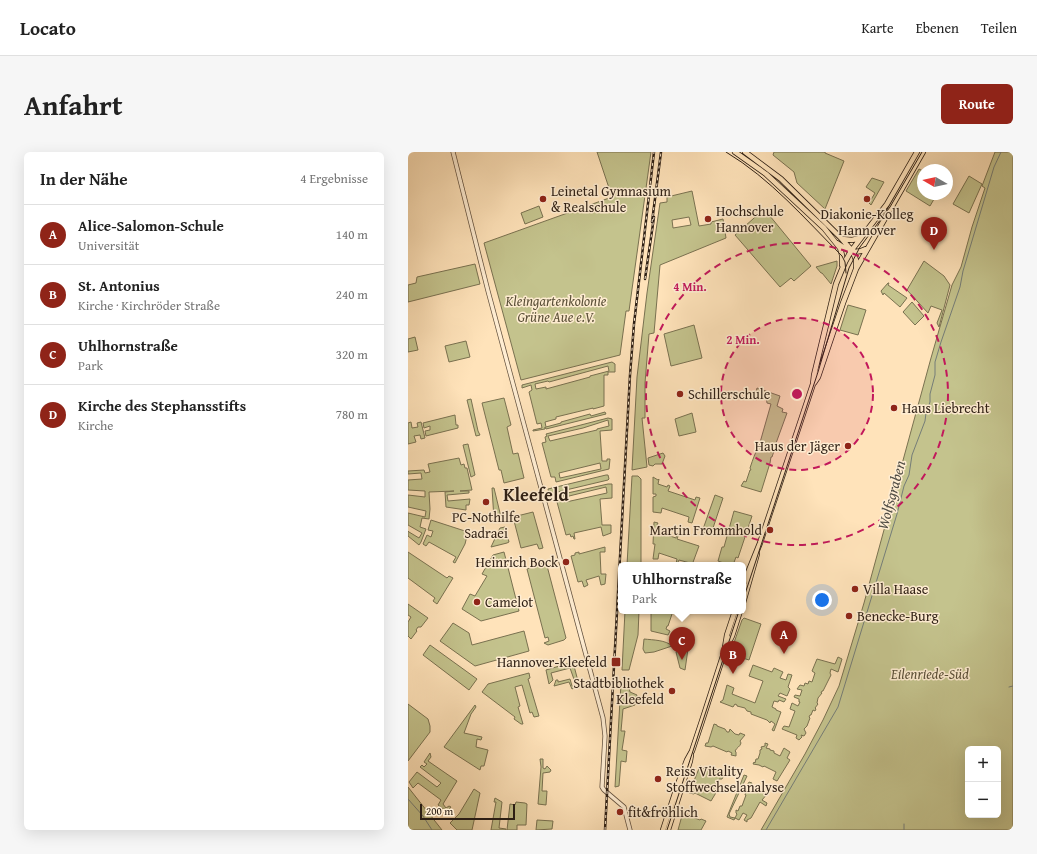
<!DOCTYPE html>
<html lang="de">
<meta charset="utf-8">
<style>
:root{--surface:#fff;--page:#f6f6f6;--text:#222;--muted:#767676;--line:#e0e0e0;--accent:#8f2418}
body{margin:0;font-family:"Gentium Book Plus",serif;background:var(--page);color:var(--text)}
.controls{position:absolute;right:12px;bottom:12px;display:grid;overflow:hidden;border-radius:6px;box-shadow:0 4px 16px #0002}
.controls button{width:36px;height:36px;display:grid;place-items:center;padding:0;border:0;border-bottom:1px solid var(--line);background:var(--surface);color:var(--text);font:20px sans-serif}
.compass{position:absolute;left:509px;top:12px;width:36px;height:36px;border-radius:50%;background:var(--surface);box-shadow:0 4px 16px #0002;rotate:279deg}
.scale{position:absolute;left:12px;bottom:10px;width:95px;box-sizing:border-box;padding-left:4px;border:2px solid #2e1f14;border-top:0;font-size:11px;line-height:14px;white-space:nowrap;color:#2e1f14;-webkit-text-stroke:3px #ffedd2;paint-order:stroke}
.you{position:absolute;left:414px;top:448px;width:14px;height:14px;margin:-10px;border:3px solid #fff;border-radius:50%;background:#1a73e8;box-shadow:0 0 0 6px #1a73e833}
.badge{display:grid;place-items:center;width:26px;height:26px;border-radius:50%;background:var(--accent);color:#fff;font-size:13px;font-weight:700}
.pin{position:absolute;translate:-50% -33px;filter:drop-shadow(0 1px 2px #0008)}
.pin::after{content:'';position:absolute;top:21px;width:14px;height:12px;background:inherit;clip-path:polygon(0 0,100% 0,50% 100%)}
.popup{position:absolute;left:210px;top:410px;width:128px;height:52px;box-sizing:border-box;display:grid;place-content:center;border-radius:6px;background:var(--surface);filter:drop-shadow(0 1px 3px #0005);font-size:13px;white-space:nowrap;color:var(--muted)}
.popup b{font-size:15px;color:var(--text)}
.popup::after{content:'';position:absolute;left:50%;top:100%;margin-left:-8px;border:8px solid transparent;border-top-color:var(--surface)}
.list{margin:0;padding:0;list-style:none}
h2{display:flex;justify-content:space-between;align-items:center;height:52px;margin:0;padding:0 16px;font-size:17px}
h2 small{font-size:13px;font-weight:400;color:var(--muted)}
.list li{display:grid;grid-template-columns:26px 1fr auto;gap:12px;align-items:center;box-sizing:border-box;height:60px;padding:0 16px;border-top:1px solid var(--line)}
.list b{display:block;font-size:15px;white-space:nowrap}
.list p{margin:0;font-size:13px;white-space:nowrap;color:var(--muted)}
.list em{font-size:13px;font-style:normal;color:var(--muted)}
.map{position:relative;flex:none;width:605px;height:678px;overflow:hidden;border-radius:6px}
header{display:flex;align-items:center;gap:24px;box-sizing:border-box;height:56px;padding:0 20px;background:var(--surface);border-bottom:1px solid var(--line)}
header strong{font-size:19px}
nav{display:flex;gap:22px;margin-inline-start:auto;font-size:14px}
.intro{display:flex;align-items:center;justify-content:space-between;box-sizing:border-box;height:96px;padding:0 24px}
h1{margin:0;font-size:28px}
.button{padding:10px 18px;border-radius:6px;background:var(--accent);color:#fff;font-size:14px;font-weight:700}
main{display:flex;gap:24px;padding:0 24px}
aside{flex:1;background:var(--surface);border-radius:6px;box-shadow:0 4px 16px #0002}
.map>svg:first-child{display:block}
.green{fill:#c4c38d;stroke:#797150;fill-rule:evenodd}
.lines{fill:none;stroke-linecap:round;stroke-linejoin:round}
.stream{stroke:#757d78;stroke-width:1}
.minor-casing{stroke:#62503e;stroke-width:5}
.major-casing{stroke:#2e1f14;stroke-width:6}
.minor{stroke:#ffedd2;stroke-width:3.5}
.major{stroke:#ffe3ba;stroke-width:4.5}
.tram{stroke:#2e1f14;stroke-width:1}
.rail-casing{stroke:#2e1f14;stroke-width:2.5}
.rail{stroke:#ffedd2;stroke-width:1;stroke-dasharray:3;stroke-linecap:butt}
.ring{fill:none;stroke:#c2185b;stroke-width:2;stroke-dasharray:7 5}
.poi-dot{fill:#8f2418;stroke:#ffedd2;stroke-width:1.5}
.labels{text-anchor:middle;dominant-baseline:central;stroke-width:3;stroke-linejoin:round;paint-order:stroke}
.poi-label{font-size:14px;fill:#2e1f14;stroke:#ffedd2;text-anchor:start}
.park-label{font-size:14px;font-style:italic;fill:#5b5038;stroke:#ffedd2}
.water-label{font-size:15px;font-style:italic;fill:#524e46;stroke:#ffedd2}
.district-label{font-size:18px;font-weight:bold;fill:#2e1f14;stroke:#ffedd2}
.centre{fill:#c2185b;stroke:#ffedd2;stroke-width:2}
.ring-label{font-size:12px;text-anchor:middle;font-weight:bold;fill:#c2185b;stroke:#ffedd2;stroke-width:3;stroke-linejoin:round;paint-order:stroke}
</style>
<header>
<strong>Locato</strong>
<nav><a>Karte</a><a>Ebenen</a><a>Teilen</a></nav>
</header>
<div class="intro"><h1>Anfahrt</h1><a class="button">Route</a></div>
<main>
<aside>
<h2>In der Nähe<small>4 Ergebnisse</small></h2>
<ul class="list">
<li><span class="badge">A</span><div><b>Alice-Salomon-Schule</b><p>Universität</p></div><em>140 m</em></li>
<li><span class="badge">B</span><div><b>St. Antonius</b><p>Kirche · Kirchröder Straße</p></div><em>240 m</em></li>
<li><span class="badge">C</span><div><b>Uhlhornstraße</b><p>Park</p></div><em>320 m</em></li>
<li><span class="badge">D</span><div><b>Kirche des Stephansstifts</b><p>Kirche</p></div><em>780 m</em></li>
</ul>
</aside>
<div class="map">
<svg width="605" height="678" viewBox="0 0 605 678">
<rect width="100%" height="100%" fill="#ffe3ba"/>
<filter id="stains"><feTurbulence type="fractalNoise" baseFrequency=".005" numOctaves="4"/><feColorMatrix values="0 0 0 0 .2 0 0 0 0 .09 0 0 0 0 .02 0 0 0 .5 -.17"/></filter>
<radialGradient id="worn" r=".72"><stop offset=".6" stop-color="#630" stop-opacity="0"/><stop offset="1" stop-color="#630" stop-opacity=".3"/></radialGradient>
<path class="green" d="M189,0h54l-22,159h-3l-6,44 -99,25 -37,-137 128,-46z
M366,0h51v1l19,8 -19,48 -28,-26 -3,-11 -21,-17z
M587,0h18v678h-252l44,-76 18,-34 16,-34 25,-83 67,-245 21,-73 9,-18 11,-40 13,-39 -3,-2zM560,597h30v66h-30z
M511,17l4,2v23h14l-7,12 -24,-15z
M561,24l13,8 -13,29 -16,-9z
M464,26l12,4 -13,23 -2,-2 6,-10 -9,-6z
M284,39l7,35 12,-2v-2l12,-3 3,19 -66,27 -6,68 -5,1 -4,49v35h-3l5,49 -15,3 5,-93 10,-84 13,-90 7,-1v-5zM281,65l2,8 -18,3 -1,-8z
M131,54l4,11 -18,7 -4,-11z
M355,58h2l46,56 -17,15 -3,-3 -11,9 -45,-52z
M429,109v5l-6,18 -9,-11h-1l-5,-6z
M516,109l20,15 6,9 -11,42 -2,-4 5,-13 -11,-4 -3,7 -21,-23z
M67,112l5,20 -72,18v-17l8,-2 1,-6z
M480,131h1l-1,2 19,13 -7,9 -16,-14 -1,2 -2,-4z
M504,150l12,14 -9,9 -12,-13z
M440,153l18,5 -8,25 -18,-5z
M286,173l8,33 -31,8 -7,-32z
M7,185l3,13 -10,2v-13z
M58,189l4,16 -21,5 -4,-16z
M204,210l3,2v8h-7v3h-4v31l-11,3v-1l-4,1 -33,8v2l-11,3 1,5 15,-4v-1l29,-8 1,2 14,-4 1,2 -60,15 -1,-2v2l-12,2v-1l9,-2 -1,-5 -4,1 -8,-32 3,-2 -1,-5 -9,3v-3zM200,214l1,5 -19,5v1l-44,12v-2l-10,2 -1,-5 13,-3 1,1z
M349,236l23,8 -3,10 6,3 -1,3 5,1 -12,33v2l-3,9h-1l-1,6 -9,29 -20,-6 3,-5 2,1 4,-12h1l-1,-2c3,-9 5,-15 9,-22l12,-42 -4,-1 -1,-7 -10,-4z
M96,246l7,27 -4,2 6,27 5,-1 6,25 -20,5 -3,-13h-2l-17,-67z
M63,247l7,32 2,4 -4,1 -9,-36z
M284,261l4,19 -17,4 -4,-17z
M47,263l1,10h2v3l-32,8 -1,-5 5,-1v-4l-6,2 -1,-5z
M200,266l4,1v11l-12,1 2,30h5v-2h3l-1,10 -53,13 -1,-5h-4l-9,-34 4,-1 -1,-5 2,-1 -1,-2zM200,268l1,6 -12,3v1l-47,11 -2,-5 35,-8zM192,311l1,6 -41,9 -1,-5z
M3,270l1,6 6,-1 -1,-4 4,-1 4,16 -4,1 -1,-4 -6,1 2,6 -8,2v-21z
M60,292l7,31 -4,2 -8,-32z
M255,301l2,3 -3,8h-7l-2,2 -4,-1 -1,-7z
M51,306l2,7 3,-1 1,4h2l5,22 -12,1h9v2l-22,2 1,6 22,-2 -1,6h-3v5l-20,-3 -1,-15 9,-1 -25,1 1,17 -1,10 -7,-1 -2,9 6,2 -5,13 -2,3 -11,-9v-5l1,1 10,6 3,-5 -14,-8v-12l17,4 1,-6 -18,-4v-12l17,2v-6l-17,-1v-10l14,-1 -1,-6 -13,1v-3l16,-1 1,3 5,-1 -2,-8z
M198,323h2l1,4 -1,1 -59,14 -1,-5z
M224,324h6l3,3v86h-14z
M245,325l5,3 1,-1 -1,5 9,3 1,-2 2,1 -2,5 27,9 1,-3 4,1 -8,25 -4,-1 1,-5 -27,-9 -1,5 -8,-1v-15l3,-1v-2h-3z
M200,332h4v14l-12,1 2,26h9v8l-8,3 -2,-9 -27,6 1,6h-1l-1,-3 -2,1 -1,-3 -4,1 -9,-33 4,-1v-3l3,-1 -1,-3zM198,335l1,6 -41,9 -1,-5z
M84,336h2l6,25v7l-4,1 -2,-2z
M307,343l8,3 -12,36 -9,-2z
M326,359l18,5 -14,42 -2,-1 -3,8h-4l-11,-4 4,-14h2z
M125,360l10,36 -4,1 -2,-5 -16,4 -8,-31z
M23,368l37,12 -3,12 -10,19 -2,-1 3,-5 -27,-15 -3,4 -3,-2 4,-9 4,2 2,-6 -5,-1z
M246,370l4,1 -1,2 4,2h-2l-1,5 18,6 1,-5 2,1 -2,5 22,7 -7,19h-2v-2l-11,-3 -2,4h-1l1,-5 -18,-6 -1,6h-5l2,-15h-2z
M97,375l4,15 -2,1 -16,4 9,-19z
M197,395v5h-5l1,22h5l-1,10 -4,1 -2,-9 -13,4 2,5 -4,2 -2,-6 -4,1 -7,-26 4,-1v-2l4,-1v2z
M0,400l39,26 2,-2 4,2 -16,26 -4,-3 2,-3 -27,-20z
M96,400l15,59 -38,10 -19,-12 8,-15 5,2 12,-20 -5,-2 11,-19z
M138,410l20,76 -2,2 -16,5 -4,-2 5,-2 -1,-4 -3,1 -18,-69z
M0,452l20,14 -7,9h-3l-2,3 1,1 -6,8 -3,-3v-14l3,-5 -3,-2z
M217,459h14l-1,24 -9,35h-7z
M243,459h22l-5,15h-1l-1,3 4,2 -2,4 -17,-4z
M336,466l17,6 -12,36 -19,-6 12,-34z
M45,471l16,10 3,12 52,-14 5,20 -54,15 -35,-25z
M236,487c9,1 22,1 28,7l-18,6 -9,1 -2,-4z
M22,493l47,34 -8,11 -46,-35z
M280,497l-3,21 -5,-2 -4,-16z
M430,505l4,2 -4,13 -7,-3 -1,4 1,2 -8,16h-1l-1,2h1l-4,5 -1,5 1,1 -3,4 1,1 -1,2 -2,-1 -2,5h-1l-1,2 1,1 -3,8 -3,3 2,4 -2,3 -3,-1 1,2 -3,3 -3,-2 1,-3 -15,-6 2,-3 5,1 6,-16 -5,-2 2,-6 6,3 2,-4h-1v-3l-5,-2 1,-2 5,1 2,-6 -5,-1 3,-4 4,1 1,-3 3,1 1,-3 3,1 3,-9 -3,-2 5,-12 18,5z
M165,510l6,23 -7,4 -3,-7 -15,4 2,-6h2v2l12,-3 2,7 4,-1 -6,-17 -19,5 2,7 -4,4 -3,-14z
M345,513l19,7 2,-4 9,4 -3,6 6,2 2,-6 4,1 -4,12 2,2 -3,7 -7,-3 -2,3 8,3 -2,3 -5,-2 -1,2 -4,-1 -2,6 4,2v1l5,2 -7,19 -2,-1 3,-6 -4,-3 -1,2 -3,-3 -16,-6v-2l-4,-1 -2,-3 -8,-2v-1l-2,-1 -2,3 -13,-5 3,-2 4,-15 7,3 -2,6 23,9 8,-22 -14,-5z
M121,521l1,5 -2,1 11,37 -5,1 -2,-5 -2,1 -8,-28 -7,2 5,19 -2,1 5,17h-2l-7,-5 1,-2 -33,-25 6,-8z
M213,531h7l2,9 7,3 -2,10 -12,4 -2,22h4l-3,19 5,1 -1,11 -5,-1 -2,25 -4,1z
M0,552l20,15 2,7v6l-22,29z
M67,553l1,2 -5,7 -7,19 18,4 -1,3 -4,-1 -1,8 12,3 -4,16h-3l-1,4 -36,-23z
M306,572l3,1v1l8,3 2,3h2l1,-3 5,5 4,1 1,-2 5,2 -5,6 1,2c-1,4 -4,4 -6,8l1,1v4l-5,-1 1,-2 -4,-2 -1,1 -14,-6 -2,1 -6,-1 1,-3h2z
M357,591l3,1 -2,4 4,1v1l4,1v2l6,3 4,-8 6,4 -3,6 3,2 -13,21 -4,-2 3,-7 -12,-6 -1,1 -4,-2 -6,-1 1,-2 1,1 1,-4h2l2,-6v-3l2,-1 -1,-2 4,-1z
M22,601l1,4 -3,4 29,20 -14,23 3,4 3,-2 2,1 -4,5 -9,-7 3,-5 -23,-17 -5,5 -4,-6 8,-10 20,15 4,-4 -21,-16 2,-2 2,2 3,-3 -3,-2z
M132,607h3v9l2,1 2,-3 4,4 -1,2 -7,1 -1,18h5l-1,14 -8,-1 3,-37z
M292,614l3,1 -1,1 13,5 1,-2 8,4 -2,4h-3l-2,12 -6,10 -16,-8 -1,1 -5,-1z
M336,623l3,1 -18,38 1,3 5,1 2,-4 -1,-1v-3l2,1 2,-5h2l4,-11h-1l2,-7h-1l3,-6 3,1 -2,4c6,2 12,7 18,6l-6,7 5,3 -1,3 -6,-4 -9,16 -4,2v2l-3,-2 3,-5 -4,-2 -4,7 -4,-2 -1,2 -7,-3z
M0,635l34,43h-34z
M66,637l6,4 -8,37h-15l-7,-7 9,-9z
M87,646l7,4 -3,26 7,1v1h-15l5,-28h-2z
M108,650l9,1 2,1 -1,21h-9v5h-10l3,-26 5,1z
M275,660l8,4 1,-2v3l8,3 1,-1 5,2 -5,9h-23z
M129,668l16,1 -1,8 -16,1z"/>
<g class="lines">
<path class="stream" d="M601,535l4,-1
M0,647l15,17 9,14
M358,678l72,-123 59,-193 7,-28 5,-11 3,-20 13,-34 1,-8 4,-11v-8l5,-19v-13l6,-20 19,-55 3,-16 31,-104 7,-15
M496,678v-6"/>
<defs>
<path id="minor" d="M45,0l35,139 115,427 2,18 -3,51 2,3 20,17 6,23"/>
<path id="major" d="M327,0l31,22 58,54 16,20 2,7v10
M337,0l36,27 60,59 12,14 3,8v7
M434,87l10,1 8,-2
M429,91c10,7 18,12 29,6
M406,231l4,-6 25,-74 13,-34 67,-117
M335,433l17,-42 53,-159 1,-9 22,-91 9,-22 6,-11 36,-47 30,-52
M335,451l14,-49
M318,496l6,-12 8,-25
M255,678l15,-46 9,-24 5,-9 10,-30 22,-68 3,-18 8,-24
M260,678l22,-69 1,-6"/>
</defs>
<use href="#minor" class="minor-casing"/>
<use href="#major" class="major-casing"/>
<use href="#minor" class="minor"/>
<use href="#major" class="major"/>
<path class="tram" d="M318,0c45,27 79,67 116,104l3,6 1,11
M335,448l75,-228 31,-104 11,-21 30,-40 32,-55
M259,678l72,-219"/>
<defs>
<path id="rail" d="M244,70l9,-70
M237,127l9,-62
M197,678l25,-455 4,-51 20,-172"/>
</defs>
<use href="#rail" class="rail-casing"/>
<use href="#rail" class="rail"/>
</g>
<circle cx="389" cy="242" r="76" fill="#c2185b" fill-opacity=".12"/>
<g class="ring">
<circle cx="389" cy="242" r="76"/>
<circle cx="389" cy="242" r="151"/>
</g>
<g class="poi-dot">
<circle cx="135" cy="47" r="4"/>
<circle cx="459" cy="47" r="4"/>
<circle cx="300" cy="67" r="4"/>
<circle cx="272" cy="242" r="4"/>
<circle cx="486" cy="256" r="4"/>
<circle cx="440" cy="294" r="4"/>
<circle cx="78" cy="350" r="4"/>
<circle cx="362" cy="378" r="4"/>
<circle cx="158" cy="410" r="4"/>
<circle cx="447" cy="437" r="4"/>
<circle cx="69" cy="450" r="4"/>
<circle cx="441" cy="464" r="4"/>
<rect x="203" y="505" width="10" height="10" rx="2"/>
<circle cx="264" cy="539" r="4"/>
<circle cx="250" cy="627" r="4"/>
<circle cx="212" cy="660" r="4"/>
</g>
<g class="labels">
<g class="poi-label">
<text x="143" y="39">Leinetal Gymnasium<tspan x="143" dy="16">&amp; Realschule</tspan></text>
<text x="308" y="59">Hochschule<tspan x="308" dy="16">Hannover</tspan></text>
<text x="459" y="62" text-anchor="middle">Diakonie-Kolleg<tspan x="459" dy="16">Hannover</tspan></text>
<text x="280" y="242">Schillerschule</text>
<text x="494" y="256">Haus Liebrecht</text>
<text x="432" y="294" text-anchor="end">Haus der Jäger</text>
<text x="78" y="365" text-anchor="middle">PC-Nothilfe<tspan x="78" dy="16">Sadraei</tspan></text>
<text x="354" y="378" text-anchor="end">Martin Frommhold</text>
<text x="150" y="410" text-anchor="end">Heinrich Bock</text>
<text x="455" y="437">Villa Haase</text>
<text x="77" y="450">Camelot</text>
<text x="449" y="464">Benecke-Burg</text>
<text x="199" y="510" text-anchor="end">Hannover-Kleefeld</text>
<text x="256" y="531" text-anchor="end">Stadtbibliothek<tspan x="256" dy="16">Kleefeld</tspan></text>
<text x="258" y="619">Reiss Vitality<tspan x="258" dy="16">Stoffwechselanalyse</tspan></text>
<text x="220" y="660">fit&amp;fröhlich</text>
</g>
<g class="park-label">
<text x="148" y="149">Kleingartenkolonie<tspan x="148" dy="16">Grüne Aue e.V.</tspan></text>
<text x="522" y="522">Eilenriede-Süd</text>
</g>
<g class="water-label">
<text transform="translate(483 343) rotate(-75)">Wolfsgraben</text>
</g>
<g class="district-label">
<text x="128" y="342">Kleefeld</text>
</g>
</g>
<circle cx="389" cy="242" r="6" class="centre"/>
<g class="ring-label">
<text x="282" y="139">4 Min.</text>
<text x="335" y="192">2 Min.</text>
</g>
<rect width="100%" height="100%" filter="url(#stains)"/>
<rect width="100%" height="100%" fill="url(#worn)"/>
</svg>
<div class="controls">
<button>+</button>
<button>−</button>
</div>
<svg class="compass" viewBox="-18 -18 36 36"><path d="M0-13l5 13h-10z" fill="#e53935"/><path d="M0 13l5-13h-10z" fill="#767676"/></svg>
<div class="scale">200 m</div>
<div class="you"></div>
<div class="pin badge" style="left:376px;top:502px">A</div>
<div class="pin badge" style="left:325px;top:522px">B</div>
<div class="pin badge" style="left:274px;top:508px">C</div>
<div class="popup"><b>Uhlhornstraße</b>Park</div>
<div class="pin badge" style="left:526px;top:98px">D</div>
</div>
</main>
